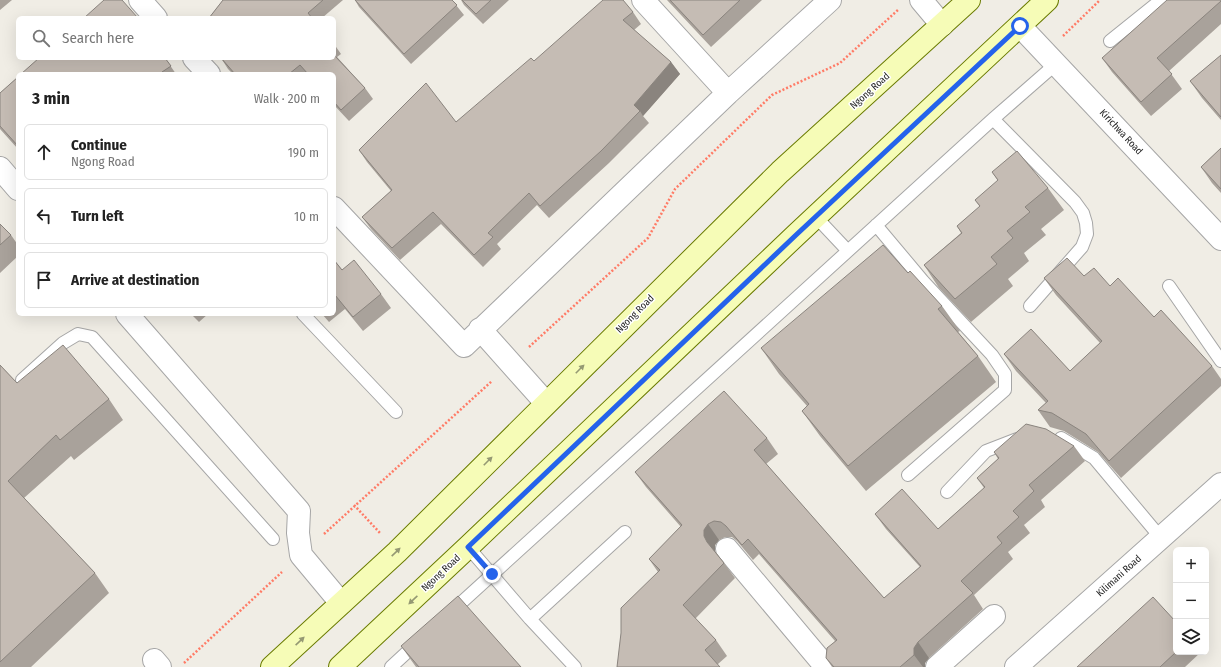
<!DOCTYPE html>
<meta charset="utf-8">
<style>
:root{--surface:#fff;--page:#f2f2f2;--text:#222;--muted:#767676;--line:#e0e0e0}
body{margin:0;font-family:"Fira Sans Condensed",sans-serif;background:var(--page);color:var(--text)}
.controls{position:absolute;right:12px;bottom:12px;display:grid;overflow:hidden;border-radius:6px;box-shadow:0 4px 16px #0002}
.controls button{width:36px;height:36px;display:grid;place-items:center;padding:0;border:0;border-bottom:1px solid var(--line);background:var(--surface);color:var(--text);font:20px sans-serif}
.stop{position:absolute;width:12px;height:12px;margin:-9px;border:3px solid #2563eb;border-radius:50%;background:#fff}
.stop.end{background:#2563eb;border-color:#fff;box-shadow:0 1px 4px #0008}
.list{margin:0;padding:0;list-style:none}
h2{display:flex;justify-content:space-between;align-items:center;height:52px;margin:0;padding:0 16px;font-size:17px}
h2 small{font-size:13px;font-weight:400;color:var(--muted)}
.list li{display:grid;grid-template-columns:26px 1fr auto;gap:12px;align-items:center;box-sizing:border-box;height:56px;margin:0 8px 8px;padding:0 8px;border:1px solid var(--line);border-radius:6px}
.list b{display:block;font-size:15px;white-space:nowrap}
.list p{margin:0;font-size:13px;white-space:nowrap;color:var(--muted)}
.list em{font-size:13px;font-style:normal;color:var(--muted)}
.icon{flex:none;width:22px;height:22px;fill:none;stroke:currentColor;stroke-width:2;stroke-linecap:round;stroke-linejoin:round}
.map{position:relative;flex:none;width:1221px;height:667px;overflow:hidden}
.search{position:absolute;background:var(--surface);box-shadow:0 4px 16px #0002;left:16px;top:16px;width:320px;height:44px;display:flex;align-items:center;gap:10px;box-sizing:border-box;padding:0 14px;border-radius:6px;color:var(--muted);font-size:15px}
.panel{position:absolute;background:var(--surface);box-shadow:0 4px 16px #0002;left:16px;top:72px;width:320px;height:244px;border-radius:6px}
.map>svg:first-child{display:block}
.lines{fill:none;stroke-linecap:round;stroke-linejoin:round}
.service-casing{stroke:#a6a6a6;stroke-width:14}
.minor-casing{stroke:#a6a6a6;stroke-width:24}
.secondary-casing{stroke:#6a7b01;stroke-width:24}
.path{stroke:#ff7b66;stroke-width:2.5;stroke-dasharray:2 2;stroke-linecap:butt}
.service{stroke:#fff;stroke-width:12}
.minor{stroke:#fff;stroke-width:22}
.secondary{stroke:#f6fcb7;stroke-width:22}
.wall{fill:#a9a29b}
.shaded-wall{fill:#8a847e}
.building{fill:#c5bcb4;stroke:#8a847e}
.oneway{fill:#959973}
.route{stroke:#2563eb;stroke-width:5}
.labels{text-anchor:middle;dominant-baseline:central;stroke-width:3;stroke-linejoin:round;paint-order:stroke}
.street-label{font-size:10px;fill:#1f1f1f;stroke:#fff}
</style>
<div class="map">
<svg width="1221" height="667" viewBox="0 0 1221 667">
<rect width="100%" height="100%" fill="#f0ede5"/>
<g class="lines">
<defs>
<path id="service" d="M1110,41l51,-41
M993,119l82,83 8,11 3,10 1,11 -5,13 -52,59
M815,216l33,35
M876,225l47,56 69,74 13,19v16l-97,85
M1169,286l52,75
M303,314l93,98
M22,380l41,-37 15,-9 14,3 181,202
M1061,438l33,20 67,80
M947,492l39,-41 31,-12
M468,547l62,72 45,48
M451,612l542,-493 64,-56
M530,619l95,-87
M391,667l26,-24"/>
<path id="minor" d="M140,0l16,18
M643,0l85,93
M921,0l21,25
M1020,26l201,213
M194,58l15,16
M0,168l18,21
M334,208l130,138 264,-253 102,-93
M127,314l172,197 -1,22 3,22 40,48
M480,329l66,74
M727,549l99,118
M154,660l6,7
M937,667l57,-51
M1016,667l205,-183"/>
<path id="secondary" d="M272,667l125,-115 383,-380 189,-172
M340,667l128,-120 328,-312 251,-235"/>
</defs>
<use href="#service" class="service-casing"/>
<use href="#minor" class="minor-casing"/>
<use href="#secondary" class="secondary-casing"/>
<path class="path" d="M1063,36l37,-36
M529,347l119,-109 27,-49 97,-94 68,-32 59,-54
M354,505l26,28
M324,534l168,-153
M184,663l98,-91"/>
<use href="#service" class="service"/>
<use href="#minor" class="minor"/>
<use href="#secondary" class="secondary"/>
</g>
<path class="wall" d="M0,0h12l-12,10z
M223,0h120l-21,18h-113z
M355,0h97l12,15 -53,49 -52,-57z
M461,0h48l-26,24 -19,-19z
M667,0h95l-51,47z
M1221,0v24l-52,47 13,18 -31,27 -39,-44 -10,-14z
M633,12l8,12 -7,6 37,32 9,12 -37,42 6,7 -40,40 -60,55 -12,-13 -40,39 4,5 -18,18 -42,-43 -41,36 -29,-31 -9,-12 29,-26 -24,-29 -8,-12 97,-28 78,-61z
M334,44l7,10 -4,3 28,31 8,11 -24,22 -15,-16v-31h-101l-5,-5 -7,-11h113z
M1221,55v65l-19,-22 -12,-17z
M165,58l11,16h-155z
M18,77v72l-18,-20v-36z
M1221,148v45l-9,-10 -11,-16z
M992,172l56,16 16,22 -23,19 5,6 -22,18 5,8 -21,18 5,7 -42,36 -32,-34 -15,-23 37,-32 -4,-7 23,-19 -5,-7 23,-19z
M0,224l11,11 7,10v11l-18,17z
M334,260l8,10 39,24 10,14 -28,23 -18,-22 -16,13 -7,-8h12z
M908,273l34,33 18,25 -2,1 20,24 18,26 -130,109 -46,-55 -18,-25 5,-5 -28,-32 -18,-26z
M1084,276l26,10 44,31 58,49 9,13v7l-100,92 -23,-26 -34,-21 -14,-4 -12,-17 8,-7 -30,-32 -12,-17 66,17 30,-28 -44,-48 -12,-17z
M191,314h17l-9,8z
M0,365l17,18 92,16 14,21 -49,40 -3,-4 -47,42 71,75 14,20 -78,74h-31z
M767,438l11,16 -12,10 118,134 36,-31 -34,-38 -11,-15 63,15 46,-41 -7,-10 21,-19 -4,-7 80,-6 11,15 -44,39 4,7 -21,18 6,8 -22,19 5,7 -39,36 9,14 -54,49 -4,5v4h-93l-6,-9 9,-17 -76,-87 -6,6 -16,-19 -5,-4h-7l-6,3 -4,5v6l9,12 11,15 -40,41 21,21 11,16 -9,8 -101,3 41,-95 -9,-13 32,-32 -35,-40 -11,-15z
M401,646l120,21h-105z
M1176,652h25l-16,15h-108z"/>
<path class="shaded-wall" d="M671,62l9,12 -37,42 -3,-5 -6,-6z
M708,524l11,16 -4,5v7l-8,-10 -3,-6v-6z
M918,642l11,16 -4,5v4h-2l-9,-12v-7z"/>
<path class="building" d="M104,0h18l16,18h-54z
M223,0h100l-15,13 4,5h-103z
M355,0h97l5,5 -53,49z
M462,0h29l-15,14z
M603,0h20l10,12 -10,8 48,42 -37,43 6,6 -39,40 -61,55 -11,-13 -41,40 5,4 -19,18 -41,-43 -41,36 -30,-31 30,-27 -33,-40 67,-67 30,39 75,-64 3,3z
M670,0h70l-37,35z
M1167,0h54v1l-64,57 15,16 -31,28 -39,-44z
M334,55l31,33 -24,22 -7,-8v-28h-26l-8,-9 -11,9h-54l-14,-16h113z
M1221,55v62l-31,-36z
M39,58h126l6,8 -9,6 1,2h-142z
M18,77v69l-18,-20v-33z
M1221,148v41l-20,-22z
M1017,151l31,37 -23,19 5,5 -23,19 6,7 -22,19 6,7 -42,35 -31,-34 38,-32 -5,-7 23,-20 -5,-6 23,-20 -6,-8z
M0,224l11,11 -11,10z
M883,245l25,28 2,-2 32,35 -4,3 40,47 -130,110 -46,-55 7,-7 -48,-56z
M1067,258l17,18 10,-8 16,18 8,-8 36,39 7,-7 51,56 -103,95 -23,-27 -34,-21 -14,-3 10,-9 -44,-47 27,-25 39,42 32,-30 -58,-63z
M334,260l8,10 12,-10 27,34 -28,23 -18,-22 -1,1z
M63,345l46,54 -49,41 -4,-5 -48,46 87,92 -95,89v-297l17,18z
M724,391l43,47 -13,12 130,148 37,-32 -46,-52 27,-25 36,40 47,-42 -8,-9 22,-20 -5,-6 32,-28 20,5 28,17 -45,39 5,6 -21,20 6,6 -22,20 5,6 -41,38 12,12 -55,49 -4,6v7l-14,12h-66l-8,-9 1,-10 10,-8 -89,-101 -6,6 -16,-19 -5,-4 -7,-1 -6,3 -4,6v6l3,6 17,21 -41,42 33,35 -11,10 15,17h-103l4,-34v-25l39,-38 -11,-11 33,-34 -47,-53z
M458,596l63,71h-102l-18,-21z
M1153,597l23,25v30l-16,15h-83z"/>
<defs><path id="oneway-solid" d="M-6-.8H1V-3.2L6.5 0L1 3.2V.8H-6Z"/></defs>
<g class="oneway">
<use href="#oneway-solid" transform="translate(580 369) rotate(-45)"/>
<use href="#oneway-solid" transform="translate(488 461) rotate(-45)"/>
<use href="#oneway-solid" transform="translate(396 552) rotate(-44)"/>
<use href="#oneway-solid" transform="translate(413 600) rotate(137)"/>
<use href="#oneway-solid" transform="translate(300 641) rotate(-43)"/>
</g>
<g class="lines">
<path class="route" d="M492,574l-24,-27 328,-312 224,-209"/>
</g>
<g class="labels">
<g class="street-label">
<text transform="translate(870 91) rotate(-42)">Ngong Road</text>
<text transform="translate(1121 132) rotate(47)">Kirichwa Road</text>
<text transform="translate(635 314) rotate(-45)">Ngong Road</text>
<text transform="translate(441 573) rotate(-43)">Ngong Road</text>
<text transform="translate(1119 576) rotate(-42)">Kilimani Road</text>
</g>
</g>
</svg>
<div class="controls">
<button>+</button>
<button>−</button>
<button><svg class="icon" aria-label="layers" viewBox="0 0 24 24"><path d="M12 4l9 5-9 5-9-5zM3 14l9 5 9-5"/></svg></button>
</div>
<div class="stop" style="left:1020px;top:26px"></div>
<div class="stop end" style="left:492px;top:574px"></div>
<div class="search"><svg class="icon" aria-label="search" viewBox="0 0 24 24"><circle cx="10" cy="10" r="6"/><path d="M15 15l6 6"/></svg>Search here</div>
<section class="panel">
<h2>3 min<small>Walk · 200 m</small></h2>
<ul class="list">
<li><svg class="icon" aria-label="ahead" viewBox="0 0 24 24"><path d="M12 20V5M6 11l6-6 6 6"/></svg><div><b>Continue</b><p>Ngong Road</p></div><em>190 m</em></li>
<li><svg class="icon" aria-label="left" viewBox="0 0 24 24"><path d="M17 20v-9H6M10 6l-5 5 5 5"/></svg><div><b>Turn left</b></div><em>10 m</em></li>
<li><svg class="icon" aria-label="arrive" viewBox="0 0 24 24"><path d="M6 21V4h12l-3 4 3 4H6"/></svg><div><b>Arrive at destination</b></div></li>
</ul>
</section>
</div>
